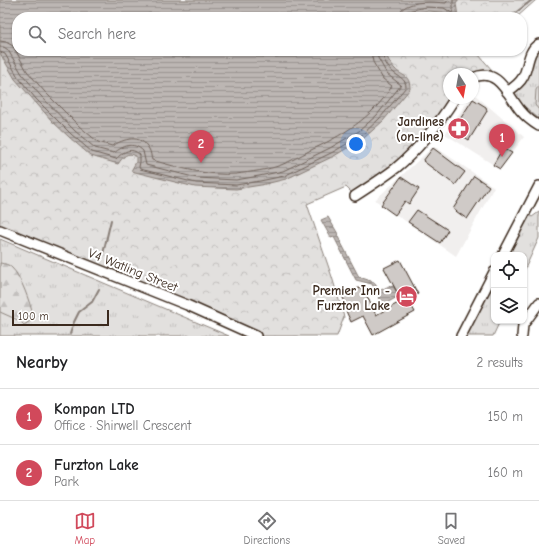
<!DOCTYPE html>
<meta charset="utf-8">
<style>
:root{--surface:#fff;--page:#f6f6f6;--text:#202124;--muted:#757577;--line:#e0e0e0;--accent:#d1495b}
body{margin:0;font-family:"Comic Neue",sans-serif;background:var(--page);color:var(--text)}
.controls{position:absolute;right:12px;bottom:12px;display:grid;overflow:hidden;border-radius:8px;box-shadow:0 1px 3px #0004}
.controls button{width:36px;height:36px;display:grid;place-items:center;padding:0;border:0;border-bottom:1px solid var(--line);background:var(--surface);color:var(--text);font:20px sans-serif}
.compass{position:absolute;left:443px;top:68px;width:36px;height:36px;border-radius:50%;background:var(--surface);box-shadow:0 1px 3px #0004;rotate:169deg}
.scale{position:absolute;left:12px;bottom:10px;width:97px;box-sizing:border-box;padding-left:4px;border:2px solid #3b2a1e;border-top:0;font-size:11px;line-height:14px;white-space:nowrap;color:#3b2a1e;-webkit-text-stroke:3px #fff;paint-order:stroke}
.you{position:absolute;left:356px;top:144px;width:14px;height:14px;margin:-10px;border:3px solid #fff;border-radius:50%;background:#1a73e8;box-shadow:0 0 0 6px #1a73e833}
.badge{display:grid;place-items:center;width:26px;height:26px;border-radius:50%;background:var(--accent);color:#fff;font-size:13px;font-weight:700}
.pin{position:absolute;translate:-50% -33px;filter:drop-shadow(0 1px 2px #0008)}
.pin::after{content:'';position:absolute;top:21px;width:14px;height:12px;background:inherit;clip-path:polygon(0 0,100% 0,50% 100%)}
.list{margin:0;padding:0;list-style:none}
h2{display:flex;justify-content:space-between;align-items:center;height:52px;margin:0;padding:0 16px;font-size:17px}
h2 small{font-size:13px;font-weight:400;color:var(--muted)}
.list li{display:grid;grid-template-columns:26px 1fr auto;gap:12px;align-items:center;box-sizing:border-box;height:56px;padding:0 16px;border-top:1px solid var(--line)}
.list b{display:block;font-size:15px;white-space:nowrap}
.list p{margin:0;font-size:13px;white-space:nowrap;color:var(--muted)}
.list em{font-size:13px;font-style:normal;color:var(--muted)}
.icon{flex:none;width:22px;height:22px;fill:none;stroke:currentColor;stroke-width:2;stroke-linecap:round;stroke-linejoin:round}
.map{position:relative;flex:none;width:539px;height:336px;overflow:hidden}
.search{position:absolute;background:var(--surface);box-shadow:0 1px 3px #0004;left:12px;right:12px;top:12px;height:44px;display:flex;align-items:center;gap:10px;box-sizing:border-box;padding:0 14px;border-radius:16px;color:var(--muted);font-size:15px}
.sheet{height:164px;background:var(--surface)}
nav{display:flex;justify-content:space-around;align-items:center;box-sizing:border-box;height:56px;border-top:1px solid var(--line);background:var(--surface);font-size:11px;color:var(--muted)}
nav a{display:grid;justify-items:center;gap:2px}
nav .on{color:var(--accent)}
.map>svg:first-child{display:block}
.built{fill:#f1efee}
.grass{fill:url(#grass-tufts);stroke:#8e857e}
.forest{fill:url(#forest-firs);stroke:#8e857e}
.park{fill:url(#park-crowns);stroke:#8e857e}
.water{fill:url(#water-rules);stroke:#887e77}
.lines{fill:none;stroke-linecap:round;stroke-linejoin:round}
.shore{stroke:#6f625a;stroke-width:1}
.stream{stroke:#887e77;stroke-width:2}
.building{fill:#cfcac7;stroke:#3b2a1e}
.minor-casing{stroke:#3b2a1e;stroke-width:12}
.minor{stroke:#fff;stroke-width:9}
.labels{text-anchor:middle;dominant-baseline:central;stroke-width:4;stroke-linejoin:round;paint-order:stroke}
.poi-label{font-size:13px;font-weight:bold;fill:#3b2a1e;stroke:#fff;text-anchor:end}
.street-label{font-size:13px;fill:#3b2a1e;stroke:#fff}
</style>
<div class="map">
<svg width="539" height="336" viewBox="0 0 539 336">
<defs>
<pattern id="grass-tufts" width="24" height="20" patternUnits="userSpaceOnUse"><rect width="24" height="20" fill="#e2e0de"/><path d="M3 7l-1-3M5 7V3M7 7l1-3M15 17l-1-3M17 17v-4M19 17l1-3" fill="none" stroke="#c3c0be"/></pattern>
<pattern id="forest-firs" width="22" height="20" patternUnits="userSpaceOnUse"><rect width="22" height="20" fill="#e2e0de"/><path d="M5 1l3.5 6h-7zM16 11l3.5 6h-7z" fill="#c3c0be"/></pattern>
<pattern id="park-crowns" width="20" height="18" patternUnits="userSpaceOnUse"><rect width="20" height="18" fill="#e2e0de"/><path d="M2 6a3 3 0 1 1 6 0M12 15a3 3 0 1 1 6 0" fill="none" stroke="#c3c0be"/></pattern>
<pattern id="water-rules" width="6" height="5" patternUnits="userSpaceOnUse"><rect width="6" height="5" fill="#bcb6b3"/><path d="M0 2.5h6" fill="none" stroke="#9a9491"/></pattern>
</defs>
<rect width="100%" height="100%" fill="#fff"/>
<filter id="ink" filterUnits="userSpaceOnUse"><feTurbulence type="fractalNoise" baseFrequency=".025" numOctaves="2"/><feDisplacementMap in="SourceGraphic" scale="8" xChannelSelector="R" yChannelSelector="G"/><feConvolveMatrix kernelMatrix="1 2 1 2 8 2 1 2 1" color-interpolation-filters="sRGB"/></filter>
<g filter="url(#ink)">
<path class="built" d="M473,93l51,44 -24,32 -55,-35 25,-36h3z
M434,146l60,41 -38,69 -81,-56z"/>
<path class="grass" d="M539,47v72l-16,-14 -10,-11c11,-15 14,-33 26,-47z
M539,212v26l-15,33v-16h-16l21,-40 3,2z
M0,239l229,97h-229z
M494,282v39h6l-7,15h-27z"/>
<path class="forest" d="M539,85v25l-4,-5 1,-15z
M0,263c5,1 8,1 12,5 9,8 18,35 21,47l-1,5 -8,5 -4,-4 -20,-9z"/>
<path class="park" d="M0,0h536l-19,17h-500v34h464l-3,3 14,16 -10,5 -9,-1h-24v24h6l-47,59 -53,39 -9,-9 -39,17 25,73 12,40 -7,19h-81l-256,-106z"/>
<path class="water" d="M0,0h458l-2,3 2,14h-9l-6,-5 -17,-1 -10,2 -12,4h-387v34h369c0,6 5,14 9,18 7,8 15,5 15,20l-27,32 -19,17 -30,18 -48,23 -25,6 -25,4 -41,-2 -64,-16 5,-9v-6c-9,-5 -13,1 -18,8l-27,-8 -22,-19 -17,-16 -37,-42 -15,-26z
M328,217l10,17 -1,1 22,42 15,5 5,9 10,-5 1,1 3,-1 6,10 -16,9 -11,-21 -16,-4 -22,-43 -3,1 -10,-18z"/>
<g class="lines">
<path class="shore" d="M399,17l3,-8c12,-9 30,-7 44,-6l2,-3
M404,17l1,-3 2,-3 19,-4 18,1 8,5 1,-2v-11
M0,41l6,1 7,4 14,25 17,20 35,35 19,16 14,4c12,-7 28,-13 37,3 2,3 2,8 3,11 28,8 55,16 84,14 15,-2 32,-4 45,-9 10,-4 19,-9 28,-14 32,-15 64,-33 83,-65l-9,-7 -10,-17 -2,-11
M0,47h4l4,3 14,24 18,21 35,36 20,17 19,5c9,-7 19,-12 29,-2l3,14 51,13 39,2 23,-4 24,-5 47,-23 29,-17 18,-16 24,-30 -14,-11 -9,-16 -1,-7
M0,52l5,2 13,23 18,22 35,35 21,18 24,7c7,-7 15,-13 24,-4v7l-1,5 1,2 56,14 40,2 24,-4 24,-5 49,-24 29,-17 18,-17 26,-31c0,-8 -7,-10 -12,-14 -6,-4 -12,-15 -12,-22"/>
<path class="stream" d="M510,17l22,-17
M102,258l9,-38
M70,334l4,-12 5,-10 13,-10 7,-13"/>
</g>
<path class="building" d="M473,99l13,8 1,4 -18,29 -16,-10z
M433,148l32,24 -10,13 -32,-24z
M503,148l9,5 -12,16 -7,-4z
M474,176l15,10 -22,33 -14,-10z
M401,177l18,12 -10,15 -4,-3 -10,14 -14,-10z
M417,210l31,20 -8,13 -32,-21z
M400,260l18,34 -10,6 7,12 -42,23 -10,-19 -12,6 -5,-11 3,-1 -7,-14 16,-8 6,2 12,25 26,-14 -18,-33z"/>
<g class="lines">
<defs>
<path id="minor" d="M473,78c24,-12 35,17 47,32 5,6 12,12 19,16
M507,92c6,-4 13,-9 16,-15 6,-11 4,-26 16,-33
M355,196c14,-9 28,-18 41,-28 23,-19 43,-45 59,-70
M0,230l187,75 69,31
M503,255l36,-69
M461,336l33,-64
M522,336l1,-11 16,-22"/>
</defs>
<use href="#minor" class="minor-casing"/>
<use href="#minor" class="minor"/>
</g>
</g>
<defs>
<symbol id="pharmacy-disc" viewBox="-11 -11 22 22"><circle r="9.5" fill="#d1495b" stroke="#fff"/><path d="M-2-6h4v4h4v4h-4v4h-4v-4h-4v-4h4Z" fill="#fff"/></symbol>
<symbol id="hotel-disc" viewBox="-11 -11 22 22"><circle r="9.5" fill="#d1495b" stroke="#fff"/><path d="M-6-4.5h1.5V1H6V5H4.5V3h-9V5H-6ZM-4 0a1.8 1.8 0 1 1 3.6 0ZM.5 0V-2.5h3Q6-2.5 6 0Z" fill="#fff"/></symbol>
</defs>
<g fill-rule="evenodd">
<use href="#pharmacy-disc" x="446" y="116" width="25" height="25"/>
<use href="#hotel-disc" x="394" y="284" width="25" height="25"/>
</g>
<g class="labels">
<g class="poi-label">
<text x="444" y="121">Jardines<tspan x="444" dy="15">(on-line)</tspan></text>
<text x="390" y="290">Premier Inn -<tspan x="390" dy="15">Furzton Lake</tspan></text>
</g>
<g class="street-label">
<text transform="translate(133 270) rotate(22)">V4 Watling Street</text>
</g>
</g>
</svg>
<div class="controls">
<button><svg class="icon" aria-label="locate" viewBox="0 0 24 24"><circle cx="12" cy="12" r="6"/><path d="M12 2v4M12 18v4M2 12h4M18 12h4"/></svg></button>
<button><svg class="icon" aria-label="layers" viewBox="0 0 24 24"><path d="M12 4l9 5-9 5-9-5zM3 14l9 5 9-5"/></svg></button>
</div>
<svg class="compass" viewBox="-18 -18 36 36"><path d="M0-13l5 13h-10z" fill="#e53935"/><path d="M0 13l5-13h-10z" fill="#757577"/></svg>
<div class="scale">100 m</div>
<div class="you"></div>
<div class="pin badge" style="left:502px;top:157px">1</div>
<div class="pin badge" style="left:201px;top:163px">2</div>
<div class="search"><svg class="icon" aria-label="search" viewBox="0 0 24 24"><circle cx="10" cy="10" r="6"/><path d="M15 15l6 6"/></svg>Search here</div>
</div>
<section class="sheet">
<h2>Nearby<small>2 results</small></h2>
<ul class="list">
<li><span class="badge">1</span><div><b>Kompan LTD</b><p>Office · Shirwell Crescent</p></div><em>150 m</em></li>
<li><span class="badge">2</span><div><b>Furzton Lake</b><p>Park</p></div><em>160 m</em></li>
</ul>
</section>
<nav>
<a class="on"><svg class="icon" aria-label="map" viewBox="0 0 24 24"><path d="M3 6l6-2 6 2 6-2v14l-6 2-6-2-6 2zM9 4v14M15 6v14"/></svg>Map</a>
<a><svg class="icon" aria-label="directions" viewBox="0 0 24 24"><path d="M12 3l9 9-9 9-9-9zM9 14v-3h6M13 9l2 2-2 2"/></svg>Directions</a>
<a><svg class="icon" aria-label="saved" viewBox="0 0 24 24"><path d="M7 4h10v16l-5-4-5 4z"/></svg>Saved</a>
</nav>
